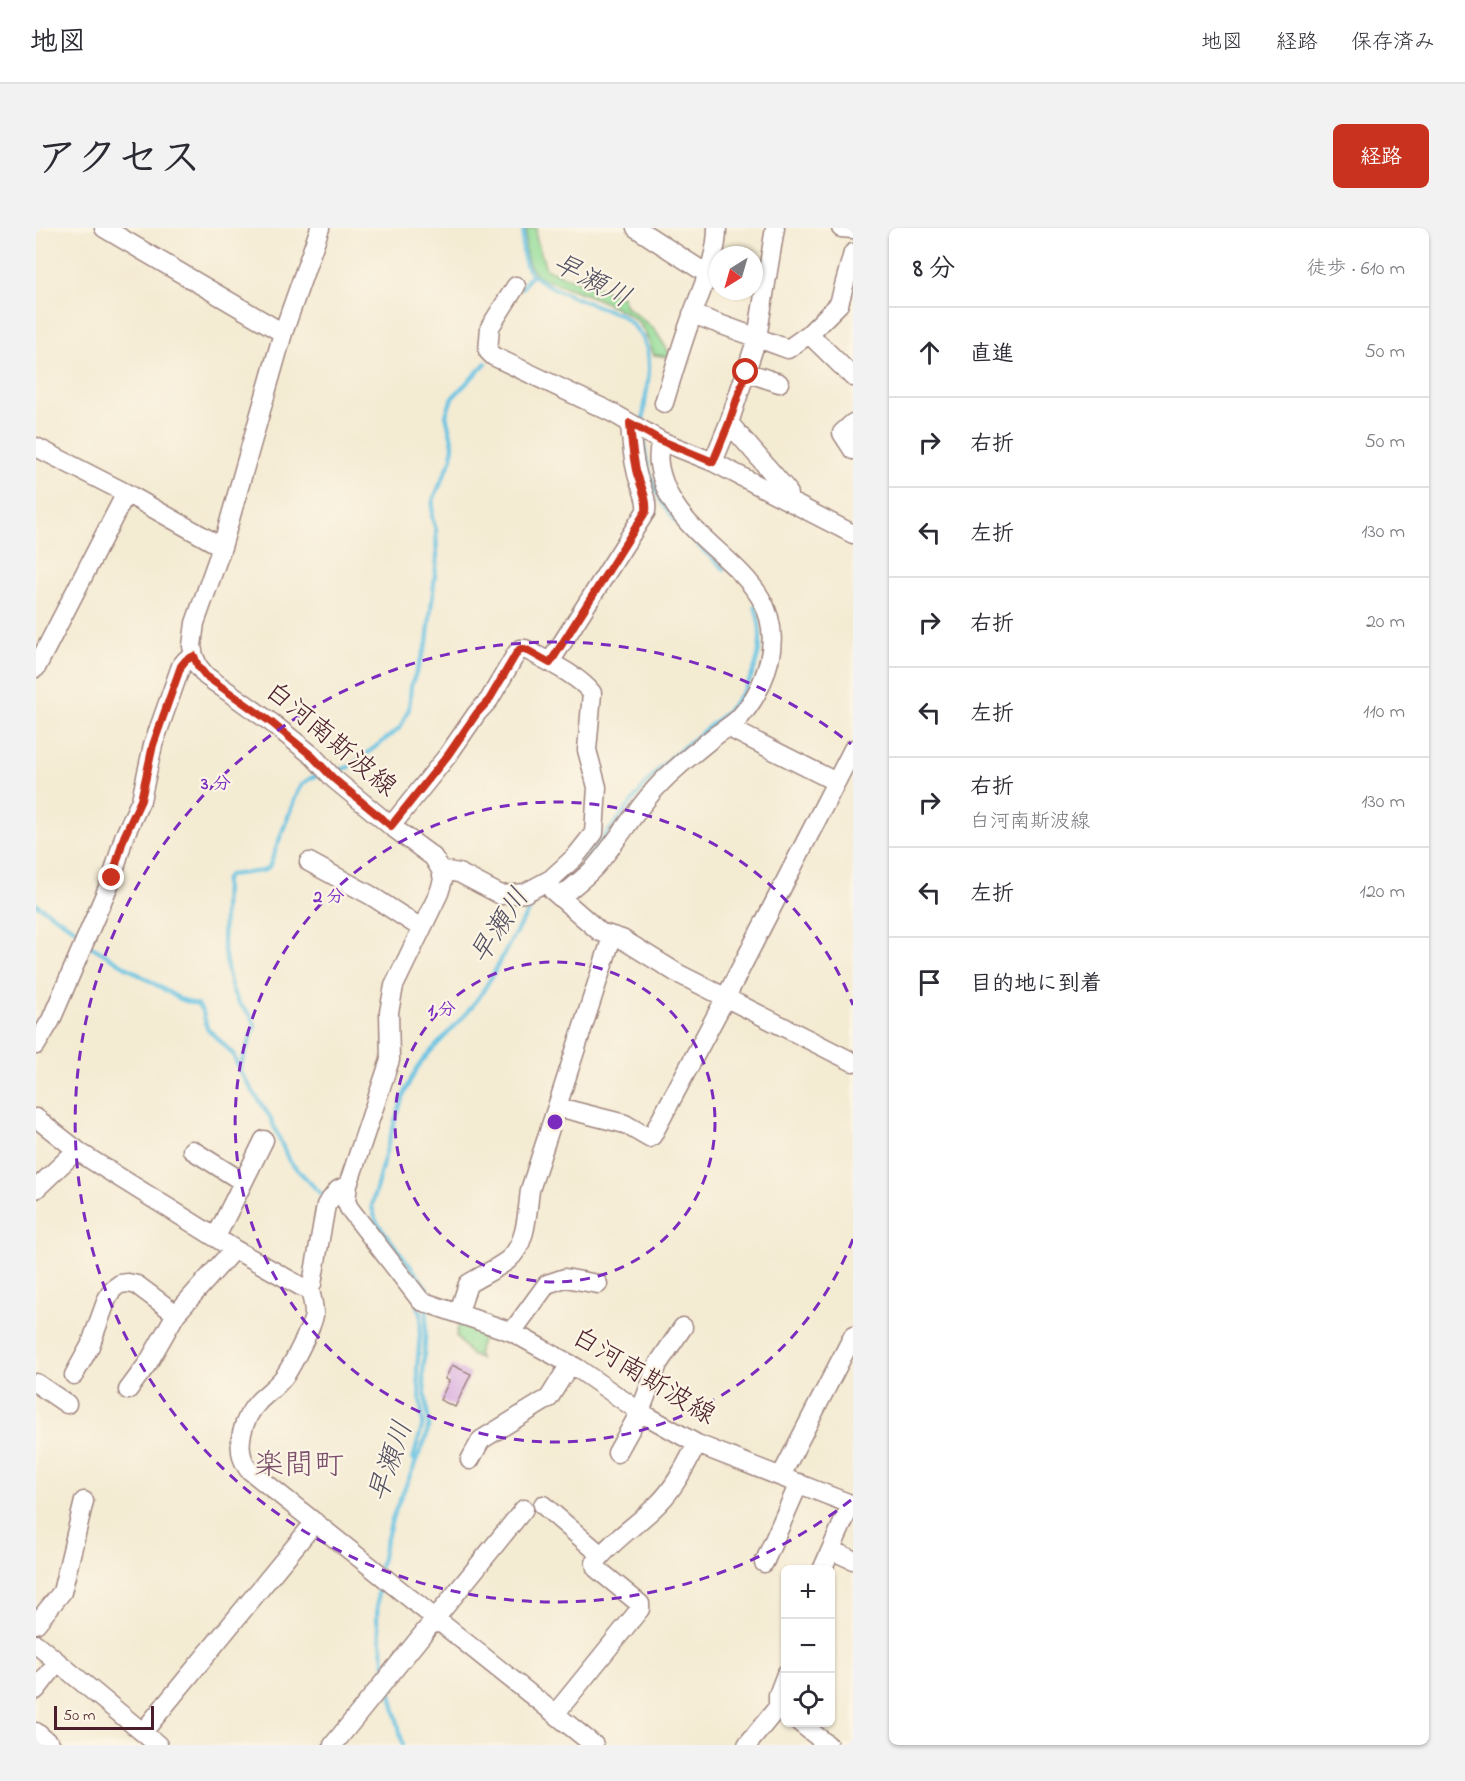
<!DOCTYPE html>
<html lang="ja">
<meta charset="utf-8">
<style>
:root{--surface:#fff;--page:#f2f2f3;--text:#2b2b33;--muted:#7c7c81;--line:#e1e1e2;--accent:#c8321e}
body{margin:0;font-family:"Indie Flower","Klee One",sans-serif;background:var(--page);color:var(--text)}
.controls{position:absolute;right:18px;bottom:18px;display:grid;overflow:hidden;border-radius:9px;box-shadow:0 2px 4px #0004}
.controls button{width:54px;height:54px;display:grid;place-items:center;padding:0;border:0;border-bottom:2px solid var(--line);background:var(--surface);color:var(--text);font:30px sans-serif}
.compass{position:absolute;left:673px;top:18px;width:54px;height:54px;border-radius:50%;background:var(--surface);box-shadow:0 2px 4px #0004;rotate:217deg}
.scale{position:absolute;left:18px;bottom:15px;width:100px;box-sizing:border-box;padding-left:6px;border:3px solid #4a1f2b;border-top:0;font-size:16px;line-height:21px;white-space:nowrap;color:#4a1f2b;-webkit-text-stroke:4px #fcf5e5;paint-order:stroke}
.stop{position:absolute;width:18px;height:18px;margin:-14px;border:4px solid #c8321e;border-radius:50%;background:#fff}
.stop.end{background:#c8321e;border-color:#fff;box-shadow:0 2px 6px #0008}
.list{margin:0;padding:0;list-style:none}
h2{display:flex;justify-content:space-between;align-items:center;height:78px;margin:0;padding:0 24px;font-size:26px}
h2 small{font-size:20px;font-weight:400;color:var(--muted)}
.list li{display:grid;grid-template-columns:39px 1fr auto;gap:18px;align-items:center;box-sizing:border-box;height:90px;padding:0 24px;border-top:2px solid var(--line)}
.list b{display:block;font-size:22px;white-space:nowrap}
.list p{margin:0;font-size:20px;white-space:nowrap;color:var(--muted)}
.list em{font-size:20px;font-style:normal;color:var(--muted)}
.icon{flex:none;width:33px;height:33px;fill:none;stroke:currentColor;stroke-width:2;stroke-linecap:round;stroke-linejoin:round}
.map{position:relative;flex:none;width:817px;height:1517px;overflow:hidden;border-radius:9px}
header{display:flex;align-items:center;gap:36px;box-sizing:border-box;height:84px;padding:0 30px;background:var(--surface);border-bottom:2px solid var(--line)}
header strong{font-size:28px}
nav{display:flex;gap:33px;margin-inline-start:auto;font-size:21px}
.intro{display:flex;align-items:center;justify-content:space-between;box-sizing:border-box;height:144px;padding:0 36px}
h1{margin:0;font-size:42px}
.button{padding:15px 27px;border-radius:9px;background:var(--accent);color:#fff;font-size:21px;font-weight:700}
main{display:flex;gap:36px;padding:0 36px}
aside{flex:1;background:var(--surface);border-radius:9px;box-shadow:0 2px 4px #0004}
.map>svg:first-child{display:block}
.green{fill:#93dd98;stroke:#6e7e62;stroke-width:1.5}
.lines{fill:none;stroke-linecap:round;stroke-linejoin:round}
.stream{stroke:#64c2e3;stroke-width:4}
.building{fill:#d3a3e1}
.minor-casing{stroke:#9f857f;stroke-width:21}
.minor{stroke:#fff;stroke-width:18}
.route{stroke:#c8321e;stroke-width:8}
.ring{fill:none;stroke:#7b2cbf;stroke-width:3;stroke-dasharray:10 8}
.labels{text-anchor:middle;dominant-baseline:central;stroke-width:4.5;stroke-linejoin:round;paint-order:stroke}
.street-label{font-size:27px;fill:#4a1f2b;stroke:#fcf5e5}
.water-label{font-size:28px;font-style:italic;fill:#525062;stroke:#fcf5e5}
.quarter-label{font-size:30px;fill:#7a4d6b;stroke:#fcf5e5}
.centre{fill:#7b2cbf;stroke:#fcf5e5;stroke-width:3}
.ring-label{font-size:18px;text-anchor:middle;font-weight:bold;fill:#7b2cbf;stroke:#fcf5e5;stroke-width:4.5;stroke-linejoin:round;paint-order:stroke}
</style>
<header>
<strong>地図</strong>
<nav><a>地図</a><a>経路</a><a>保存済み</a></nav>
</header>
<div class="intro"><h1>アクセス</h1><a class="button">経路</a></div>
<main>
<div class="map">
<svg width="817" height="1517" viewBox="0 0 817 1517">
<rect width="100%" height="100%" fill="#fcf5e5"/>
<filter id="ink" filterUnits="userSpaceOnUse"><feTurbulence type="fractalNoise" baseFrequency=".0167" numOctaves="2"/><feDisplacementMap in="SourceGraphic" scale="12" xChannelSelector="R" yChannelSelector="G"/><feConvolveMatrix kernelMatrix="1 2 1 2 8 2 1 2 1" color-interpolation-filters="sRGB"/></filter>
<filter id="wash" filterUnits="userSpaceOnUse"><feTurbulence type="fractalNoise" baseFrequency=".008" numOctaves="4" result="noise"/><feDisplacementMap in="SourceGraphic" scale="24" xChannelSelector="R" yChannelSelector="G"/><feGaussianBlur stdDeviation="1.35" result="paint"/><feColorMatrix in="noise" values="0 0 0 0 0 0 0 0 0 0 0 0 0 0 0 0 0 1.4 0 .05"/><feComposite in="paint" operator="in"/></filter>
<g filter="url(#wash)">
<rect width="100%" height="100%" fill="#f4ebd3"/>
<path class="green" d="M491,0h10l-1,9 10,32 43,17h6l28,11 2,8 30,25 17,27 -18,-2c-4,-10 -7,-20 -13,-29 -16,-21 -74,-38 -100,-48 -18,-13 -17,-30 -14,-50z
M424,1090l26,10 -8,25 2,6 -9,-4 -15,-19z"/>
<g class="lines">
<path class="stream" d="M488,0c-2,14 -3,28 4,41 10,18 70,37 91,45 46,31 26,65 24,109
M486,60l10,-14
M607,209c4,62 37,93 81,132
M301,543l12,-4 51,-39 9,-19 2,-23 16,-43 10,-85 -1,-28 -4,-13 1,-17 19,-42 1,-14 -7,-29 6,-17 34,-35
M546,634c27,-27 50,-63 76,-92 37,-39 88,-57 100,-114 4,-17 2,-34 -3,-50
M0,676l42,27
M53,717l91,54 18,6 5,7 4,16 26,26 6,15
M287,968l-34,-35 -19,-44 -31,-47 16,-44 -3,-9 -14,-15 -6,-12 -4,-17 -5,-29 2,-64 4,-5 34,-4 6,-4 29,-77c7,-10 13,-13 25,-16
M391,1069v-9l-51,-67 -4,-14 2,-11c11,-38 26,-109 50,-137 18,-21 39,-39 55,-62 23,-33 37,-75 65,-105
M381,1079l4,5v10l-4,47 6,54 -10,36 4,2
M344,1339l4,-19 9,-32 33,-78 3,-14 -6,-48 4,-68
M342,1353l-1,39 9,51
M353,1457l14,60"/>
</g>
<g id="blocks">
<path class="building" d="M416,1137l19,9 -16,33 -15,-7 9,-19 -4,-2z"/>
</g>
</g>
<g filter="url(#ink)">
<use href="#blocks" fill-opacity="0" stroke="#9f857f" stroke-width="1.5"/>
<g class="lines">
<defs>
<path id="minor" d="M68,0l179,105
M284,0l-37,105 -61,214 -27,76 -3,23 2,10 4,10 8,10 66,47 41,33 21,23 57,47 42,31 8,13 2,10 -4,13 -45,93 -5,26 1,48 -42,125 -2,16 3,7 72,93 91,31 65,36 63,44 57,32 156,61
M600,0l65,42 7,2
M805,0l12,1
M480,58l-26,41 -2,24 5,5 120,57 48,28 52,21 140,72
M656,86l96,35 21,-15 30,-30 14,-51
M773,106l44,43
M710,144l33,11
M628,175c9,-30 18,-60 29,-90 10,-28 24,-55 24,-85
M693,195l58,67 2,11
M817,195l-11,10 11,17
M0,219l90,46 96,54
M677,234l16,-39 28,-85 18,-110
M514,434l96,-151c2,-12 -6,-25 -9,-37 -4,-16 -6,-34 -7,-51
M0,440l90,-175
M693,498l8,6 99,50
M355,598l57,-71 29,-42 12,-13 27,-46 4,-5h5c20,11 53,26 67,44l-5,57 10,37 -3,46 -19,24 -24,22 -26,14 -24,2 -42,-22 -18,-3
M273,634l61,33 51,33
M516,662l48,42 22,7 55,34 176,89
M525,669c11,-10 24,-19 34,-30 22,-25 39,-55 61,-79 18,-20 38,-35 59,-52 8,-6 18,-11 25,-19 14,-16 24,-35 29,-56 21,-86 -79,-108 -104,-175 -6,-16 -9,-29 -4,-45
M0,817l15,-25 61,-142 12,-41 17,-37 12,-55 28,-79 5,-6 8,-4
M522,879l67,17 24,14 3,-2 74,-139 127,-248
M0,890l46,36 152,95 68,38 7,1 3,-4 14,-79 12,-15 10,-5
M156,922l51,32
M0,961l41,-39
M180,1009l48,-97
M273,1060c3,9 5,17 5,27 -1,10 -22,50 -28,59 -7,11 -18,18 -27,27 -16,17 -26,47 -11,68l346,276
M423,1084l9,-28c13,-8 28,-15 40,-24 19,-16 19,-47 22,-70l82,-253
M476,1104l35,-48 18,-6 33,6
M38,1147l16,-29 17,-47 6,-10 7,-5 8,-1 9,2 39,29
M0,1155l31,21
M92,1162l20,-27 28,-49 58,-65
M581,1225l23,-41 18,-48 25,-37
M434,1232l11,-20 68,-42 21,-34
M745,1248l72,-140
M507,1277l58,50
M795,1322l22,10
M728,1335l35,-80
M786,1342l29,-66
M0,1396l26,-32 22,-91
M0,1416l122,101
M0,1462l22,-28
M519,1486l85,-105v-5l-44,-36 -1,-5c18,-24 44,-39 64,-60 17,-17 27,-39 38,-59
M763,1494l29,23
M0,1504l15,13
M107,1504l172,-210
M297,1517l191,-236
M711,1517l31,-38v-12l8,-21"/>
</defs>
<use href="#minor" class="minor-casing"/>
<use href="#minor" class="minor"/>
</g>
</g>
<g class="lines" filter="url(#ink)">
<path class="route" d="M76,650l12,-41 17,-37 12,-55 28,-79 5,-6 8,-4 4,10 8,10 66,47 40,33 22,23 57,47 57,-71 29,-42 12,-13 27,-46 4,-5h5l25,14 96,-152c2,-13 -7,-28 -10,-41 -3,-15 -5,-32 -6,-47l32,18 51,21 16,-39 17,-51"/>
</g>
<g class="ring">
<circle cx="519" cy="894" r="160"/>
<path d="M817 1011A320 320 0 1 1 817 777"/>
<path d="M815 1272A480 480 0 1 1 815 516"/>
</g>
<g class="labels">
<g class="street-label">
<text transform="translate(294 512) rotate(40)">白河南斯波線</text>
<text transform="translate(607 1149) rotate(31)">白河南斯波線</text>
</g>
<g class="water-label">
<text transform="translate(555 54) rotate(28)">早瀬川</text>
<text transform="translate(465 699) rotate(-57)">早瀬川</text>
<text transform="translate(356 1234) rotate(-71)">早瀬川</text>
</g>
<g class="quarter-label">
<text x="263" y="1239">楽間町</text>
</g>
</g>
<circle cx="519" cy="894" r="9" class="centre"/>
<g class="ring-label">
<text x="180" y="561">3 分</text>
<text x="293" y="674">2 分</text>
<text x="406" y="787">1 分</text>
</g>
</svg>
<div class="controls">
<button>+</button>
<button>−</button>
<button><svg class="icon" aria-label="locate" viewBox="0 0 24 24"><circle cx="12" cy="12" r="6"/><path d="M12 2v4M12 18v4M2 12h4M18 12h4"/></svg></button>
</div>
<svg class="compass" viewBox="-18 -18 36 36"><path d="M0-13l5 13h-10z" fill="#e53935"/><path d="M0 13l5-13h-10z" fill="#7c7c81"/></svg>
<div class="scale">50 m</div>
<div class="stop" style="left:710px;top:144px"></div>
<div class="stop end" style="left:76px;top:650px"></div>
</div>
<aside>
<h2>8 分<small>徒歩 · 610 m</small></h2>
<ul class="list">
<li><svg class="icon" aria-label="ahead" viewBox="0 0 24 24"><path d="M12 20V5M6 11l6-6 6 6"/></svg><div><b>直進</b></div><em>50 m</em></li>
<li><svg class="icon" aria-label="right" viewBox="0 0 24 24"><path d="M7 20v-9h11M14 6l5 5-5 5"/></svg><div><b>右折</b></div><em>50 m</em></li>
<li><svg class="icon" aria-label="left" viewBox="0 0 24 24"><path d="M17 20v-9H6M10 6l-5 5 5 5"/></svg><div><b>左折</b></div><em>130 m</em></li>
<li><svg class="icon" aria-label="right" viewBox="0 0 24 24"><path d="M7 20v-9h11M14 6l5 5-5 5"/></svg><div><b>右折</b></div><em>20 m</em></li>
<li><svg class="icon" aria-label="left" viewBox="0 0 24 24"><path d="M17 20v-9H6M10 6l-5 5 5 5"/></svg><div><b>左折</b></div><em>110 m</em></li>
<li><svg class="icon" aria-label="right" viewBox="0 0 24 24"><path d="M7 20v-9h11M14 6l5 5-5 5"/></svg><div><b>右折</b><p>白河南斯波線</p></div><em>130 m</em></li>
<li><svg class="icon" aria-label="left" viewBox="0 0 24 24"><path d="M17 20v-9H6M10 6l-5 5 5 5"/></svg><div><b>左折</b></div><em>120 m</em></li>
<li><svg class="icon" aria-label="arrive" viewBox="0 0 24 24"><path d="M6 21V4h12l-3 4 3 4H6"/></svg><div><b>目的地に到着</b></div></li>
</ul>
</aside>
</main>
